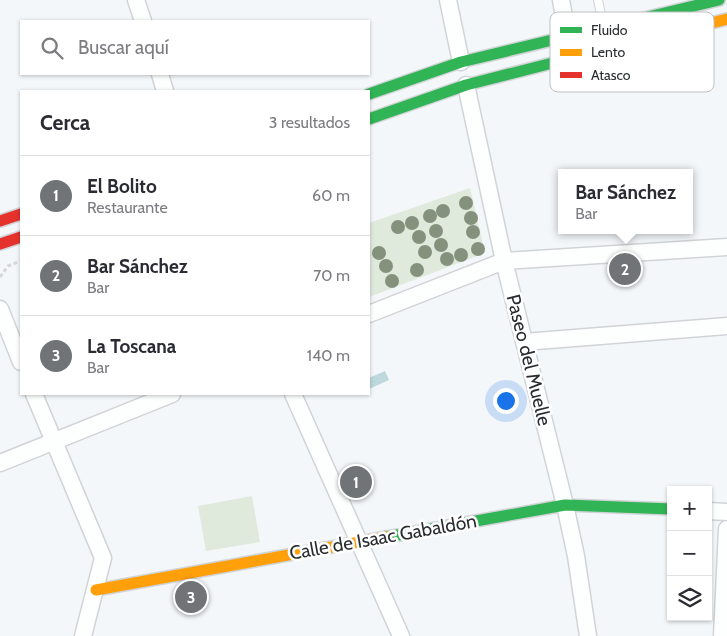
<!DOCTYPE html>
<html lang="es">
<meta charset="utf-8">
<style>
:root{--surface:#fff;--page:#f7f7f7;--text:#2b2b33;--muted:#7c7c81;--line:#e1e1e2;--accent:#717477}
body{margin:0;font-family:Cabin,sans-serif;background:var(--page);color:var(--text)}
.controls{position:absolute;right:15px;bottom:15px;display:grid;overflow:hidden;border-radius:0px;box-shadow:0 1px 4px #0004}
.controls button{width:45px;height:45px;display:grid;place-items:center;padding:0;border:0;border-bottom:1px solid var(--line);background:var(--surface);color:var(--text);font:25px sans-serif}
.you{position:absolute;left:505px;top:400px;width:18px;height:18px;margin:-12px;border:4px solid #fff;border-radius:50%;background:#1a73e8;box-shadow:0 0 0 8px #1a73e833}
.badge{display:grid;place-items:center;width:32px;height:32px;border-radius:50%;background:var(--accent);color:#fff;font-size:16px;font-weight:700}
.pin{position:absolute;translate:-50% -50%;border:2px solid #fff;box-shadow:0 1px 5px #0006}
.popup{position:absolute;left:558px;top:169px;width:135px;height:65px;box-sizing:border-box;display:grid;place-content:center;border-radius:0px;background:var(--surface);filter:drop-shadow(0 1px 4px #0005);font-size:16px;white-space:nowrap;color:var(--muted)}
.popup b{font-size:19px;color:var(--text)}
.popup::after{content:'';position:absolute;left:50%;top:100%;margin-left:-10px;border:10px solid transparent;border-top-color:var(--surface)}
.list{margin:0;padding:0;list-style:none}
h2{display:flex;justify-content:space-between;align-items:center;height:65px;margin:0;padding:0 20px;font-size:21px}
h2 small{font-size:16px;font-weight:400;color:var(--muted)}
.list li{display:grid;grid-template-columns:32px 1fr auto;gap:15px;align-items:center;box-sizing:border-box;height:80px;padding:0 20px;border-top:1px solid var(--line)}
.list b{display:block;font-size:19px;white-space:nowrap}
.list p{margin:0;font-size:16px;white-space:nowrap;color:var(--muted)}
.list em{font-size:16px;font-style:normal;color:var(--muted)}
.icon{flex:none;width:28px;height:28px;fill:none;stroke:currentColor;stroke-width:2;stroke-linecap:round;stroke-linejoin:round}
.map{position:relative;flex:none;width:727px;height:636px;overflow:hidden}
.search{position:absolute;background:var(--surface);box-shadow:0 1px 4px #0004;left:20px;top:20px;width:350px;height:55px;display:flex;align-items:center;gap:12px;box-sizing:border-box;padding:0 18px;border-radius:0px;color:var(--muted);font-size:19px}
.panel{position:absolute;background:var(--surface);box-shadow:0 1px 4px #0004;left:20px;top:90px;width:350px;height:305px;border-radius:0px}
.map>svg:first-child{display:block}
.green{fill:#dfeadd}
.water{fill:#bdd9dd}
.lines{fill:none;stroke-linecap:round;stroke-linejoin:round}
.lane-casing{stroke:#d1d4d7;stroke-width:10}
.street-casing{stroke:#d1d4d7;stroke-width:19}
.fast-casing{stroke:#d1d4d7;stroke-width:14}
.slow-casing{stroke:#d1d4d7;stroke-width:14}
.jam-casing{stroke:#d1d4d7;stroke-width:14}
.path{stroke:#d6d7d7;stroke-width:3;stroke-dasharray:4 2.5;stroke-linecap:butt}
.lane{stroke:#fdfefe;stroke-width:8}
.street{stroke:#fdfefe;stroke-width:16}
.fast{stroke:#30b455;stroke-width:11}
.slow{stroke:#ff9f0a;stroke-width:11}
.jam{stroke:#e5322d;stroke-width:11}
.tree{fill:#84927d}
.labels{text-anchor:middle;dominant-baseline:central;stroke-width:5;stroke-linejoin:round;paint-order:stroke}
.street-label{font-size:19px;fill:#2a2d30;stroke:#fff}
.key{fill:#fff;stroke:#bfc0c1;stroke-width:1}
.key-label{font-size:14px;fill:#2a2d30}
</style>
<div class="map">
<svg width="727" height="636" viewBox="0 0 727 636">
<rect width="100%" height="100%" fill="#f4f7fa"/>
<path class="green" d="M470,188l15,65 -116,44v-74z
M252,496l8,46 -54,9 -8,-45z"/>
<path class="water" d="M385,371l4,9 -20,9v-11z"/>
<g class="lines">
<defs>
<path id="lane" d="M598,0l5,25"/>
<path id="street" d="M136,0l7,21
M448,0l13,62
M561,0l7,38
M160,74l5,17
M466,85l38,176 61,244 11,51 12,80
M0,309l21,53
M369,314l135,-53 223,-14
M524,342l203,-16
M34,394l69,164 -20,78
M293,394l108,242
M0,463l172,-69
M708,511l19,1
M722,636l5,-107"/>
<path id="fast" d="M369,94l92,-32 258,-62
M369,119l97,-34 110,-28
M387,537l178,-32 106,4"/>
<path id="slow" d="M576,57l151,-38
M96,590l291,-53"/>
<path id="jam" d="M0,221l21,-7
M0,244l21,-7"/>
</defs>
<use href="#lane" class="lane-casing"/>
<use href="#street" class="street-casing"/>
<use href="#fast" class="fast-casing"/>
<use href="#slow" class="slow-casing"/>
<use href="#jam" class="jam-casing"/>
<path class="path" d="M0,277l8,-11 10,-4"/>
<use href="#lane" class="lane"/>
<use href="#street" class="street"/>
<use href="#fast" class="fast"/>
<use href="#slow" class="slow"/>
<use href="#jam" class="jam"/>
</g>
<g class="tree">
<circle cx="466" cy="203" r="7"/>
<circle cx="443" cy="211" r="7"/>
<circle cx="430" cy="216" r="7"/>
<circle cx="471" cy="218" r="7"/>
<circle cx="412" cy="223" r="7"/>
<circle cx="398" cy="227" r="7"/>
<circle cx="436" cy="231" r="7"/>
<circle cx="473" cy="232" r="7"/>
<circle cx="419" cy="237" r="7"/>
<circle cx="441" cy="245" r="7"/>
<circle cx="478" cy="249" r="7"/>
<circle cx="425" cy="252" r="7"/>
<circle cx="379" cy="253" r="7"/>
<circle cx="461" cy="255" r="7"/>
<circle cx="447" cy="259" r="7"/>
<circle cx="386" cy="266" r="7"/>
<circle cx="417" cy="270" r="7"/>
<circle cx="392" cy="281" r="7"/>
</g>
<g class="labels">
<g class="street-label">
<text transform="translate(529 360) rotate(76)">Paseo del Muelle</text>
<text transform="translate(383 537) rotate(-10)">Calle de Isaac Gabaldón</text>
</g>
</g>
<rect x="550" y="12" width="164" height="80" rx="8" class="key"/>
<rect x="560" y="27" width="22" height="6" fill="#30b455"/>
<rect x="560" y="49" width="22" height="7" fill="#ff9f0a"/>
<rect x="560" y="72" width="22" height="6" fill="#e5322d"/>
<g class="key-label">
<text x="591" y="35">Fluido</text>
<text x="591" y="57">Lento</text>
<text x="591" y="80">Atasco</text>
</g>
</svg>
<div class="controls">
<button>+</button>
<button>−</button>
<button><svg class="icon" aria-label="layers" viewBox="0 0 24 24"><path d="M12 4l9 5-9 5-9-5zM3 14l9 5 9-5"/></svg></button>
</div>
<div class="you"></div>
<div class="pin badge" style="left:356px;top:482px">1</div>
<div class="pin badge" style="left:625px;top:269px">2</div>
<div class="popup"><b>Bar Sánchez</b>Bar</div>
<div class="pin badge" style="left:191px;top:597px">3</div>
<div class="search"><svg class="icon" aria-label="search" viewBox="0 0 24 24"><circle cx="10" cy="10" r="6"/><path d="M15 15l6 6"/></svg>Buscar aquí</div>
<section class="panel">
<h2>Cerca<small>3 resultados</small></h2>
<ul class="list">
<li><span class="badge">1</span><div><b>El Bolito</b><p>Restaurante</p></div><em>60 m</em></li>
<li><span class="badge">2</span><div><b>Bar Sánchez</b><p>Bar</p></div><em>70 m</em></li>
<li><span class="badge">3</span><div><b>La Toscana</b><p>Bar</p></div><em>140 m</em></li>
</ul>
</section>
</div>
